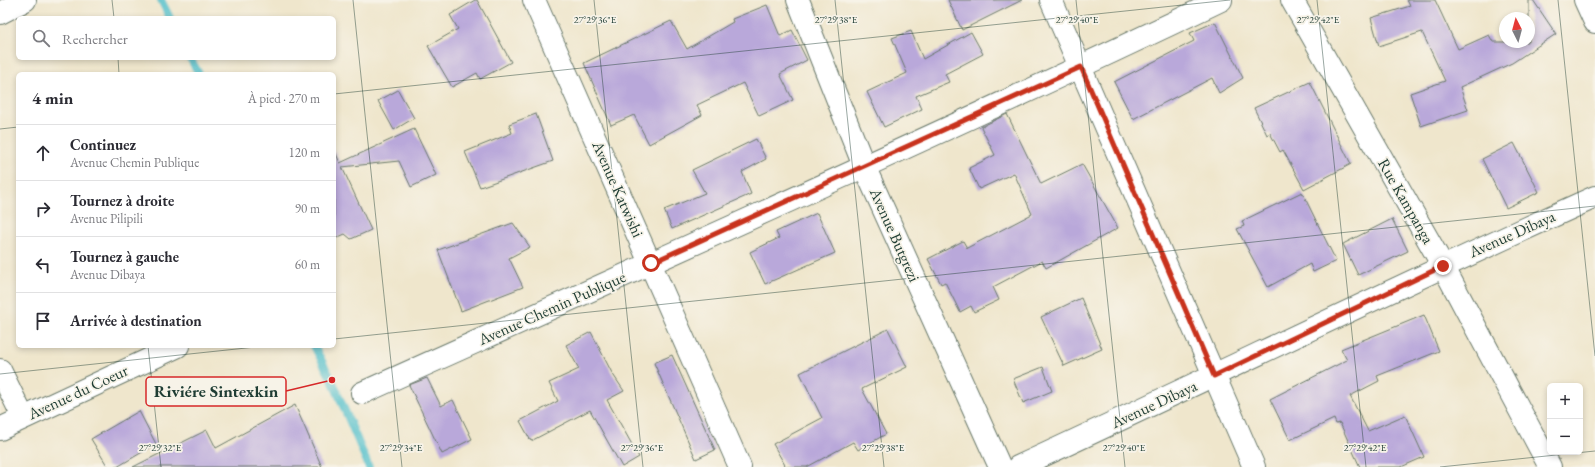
<!DOCTYPE html>
<html lang="fr">
<meta charset="utf-8">
<style>
:root{--surface:#fff;--page:#f7f7f7;--text:#2b2b33;--muted:#7c7c81;--line:#e1e1e2}
body{margin:0;font-family:"EB Garamond",serif;background:var(--page);color:var(--text)}
.controls{position:absolute;right:12px;bottom:12px;display:grid;overflow:hidden;border-radius:6px;box-shadow:0 2px 6px #0003}
.controls button{width:36px;height:36px;display:grid;place-items:center;padding:0;border:0;border-bottom:1px solid var(--line);background:var(--surface);color:var(--text);font:20px sans-serif}
.compass{position:absolute;left:1499px;top:12px;width:36px;height:36px;border-radius:50%;background:var(--surface);box-shadow:0 2px 6px #0003;rotate:354deg}
.stop{position:absolute;width:12px;height:12px;margin:-9px;border:3px solid #c8321e;border-radius:50%;background:#fff}
.stop.end{background:#c8321e;border-color:#fff;box-shadow:0 1px 4px #0008}
.list{margin:0;padding:0;list-style:none}
h2{display:flex;justify-content:space-between;align-items:center;height:52px;margin:0;padding:0 16px;font-size:17px}
h2 small{font-size:13px;font-weight:400;color:var(--muted)}
.list li{display:grid;grid-template-columns:26px 1fr auto;gap:12px;align-items:center;box-sizing:border-box;height:56px;padding:0 16px;border-top:1px solid var(--line)}
.list b{display:block;font-size:15px;white-space:nowrap}
.list p{margin:0;font-size:13px;white-space:nowrap;color:var(--muted)}
.list em{font-size:13px;font-style:normal;color:var(--muted)}
.icon{flex:none;width:22px;height:22px;fill:none;stroke:currentColor;stroke-width:2;stroke-linecap:round;stroke-linejoin:round}
.map{position:relative;flex:none;width:1595px;height:467px;overflow:hidden}
.search{position:absolute;background:var(--surface);box-shadow:0 2px 6px #0003;left:16px;top:16px;width:320px;height:44px;display:flex;align-items:center;gap:10px;box-sizing:border-box;padding:0 14px;border-radius:6px;color:var(--muted);font-size:15px}
.panel{position:absolute;background:var(--surface);box-shadow:0 2px 6px #0003;left:16px;top:72px;width:320px;height:276px;border-radius:6px}
.map>svg:first-child{display:block}
.lines{fill:none;stroke-linecap:round;stroke-linejoin:round}
.stream{stroke:#53c0cb;stroke-width:8}
.building{fill:#b9a8da}
.minor-casing{stroke:#687869;stroke-width:24}
.minor{stroke:#fff;stroke-width:22}
.route{stroke:#c8321e;stroke-width:5}
.ticks{fill:none;stroke:#1f3d34;stroke-width:1;stroke-opacity:0.45}
.labels{text-anchor:middle;dominant-baseline:central;stroke-width:3.5;stroke-linejoin:round;paint-order:stroke}
.street-label{font-size:16px;fill:#1f3d34;stroke:#f7f3e8}
.ticks-label{font-size:10px;text-anchor:middle;fill:#1f3d34;stroke:#f7f3e8;stroke-width:3.5;stroke-linejoin:round;paint-order:stroke}
.leader{fill:none;stroke:#d62828;stroke-width:1.5}
.callout-dot{fill:#d62828;stroke:#f7f3e8;stroke-width:1.5}
.callout{fill:#f7f3e8;stroke:#d62828;stroke-width:1.5}
.callout-label{font-size:17px;text-anchor:middle;font-weight:bold;fill:#1f3d34}
</style>
<div class="map">
<svg width="1595" height="467" viewBox="0 0 1595 467">
<rect width="100%" height="100%" fill="#f7f3e8"/>
<filter id="ink" filterUnits="userSpaceOnUse"><feTurbulence type="fractalNoise" baseFrequency=".025" numOctaves="2"/><feDisplacementMap in="SourceGraphic" scale="8" xChannelSelector="R" yChannelSelector="G"/><feConvolveMatrix kernelMatrix="1 2 1 2 8 2 1 2 1" color-interpolation-filters="sRGB"/></filter>
<filter id="wash" filterUnits="userSpaceOnUse"><feTurbulence type="fractalNoise" baseFrequency=".012" numOctaves="4" result="noise"/><feDisplacementMap in="SourceGraphic" scale="16" xChannelSelector="R" yChannelSelector="G"/><feGaussianBlur stdDeviation="0.9" result="paint"/><feColorMatrix in="noise" values="0 0 0 0 0 0 0 0 0 0 0 0 0 0 0 0 0 1.4 0 .05"/><feComposite in="paint" operator="in"/></filter>
<g filter="url(#wash)">
<rect width="100%" height="100%" fill="#efe6cc"/>
<g class="lines">
<path class="stream" d="M161,0l9,18
M190,58l9,16
M314,346l18,34 37,87"/>
</g>
<g id="blocks">
<path class="building" d="M475,0h2l34,62 -31,17 -3,-6 -25,14 -24,-41 30,-17 -8,-14z
M948,0h74l-60,30z
M1407,0h28l23,49 31,-14 4,7h36v-42h4l23,34 -44,29 -52,24 8,23 -47,16 -11,-33 35,-12 -23,-49 -43,14 -8,-28 39,-12z
M767,5l13,31 12,-6 15,30 -27,14 13,26 -34,16 -16,-33 -46,22 5,10 -53,29 -15,-29 -23,10 -27,-62 87,-42 16,28 46,-27 -1,-3z
M1215,22l28,56 -24,15 -7,-15 -79,41 -19,-37 80,-41 -4,-8z
M911,31l12,28 48,-27 12,22 -38,20 4,8 -33,14 6,13 -38,18 -17,-35 40,-19 -15,-35z
M1310,82l41,82 -47,25 -21,-39 -3,2 -10,-19 -3,2 -13,-27z
M398,90l16,28 -20,12 -16,-29z
M536,114l17,47 -73,26 -15,-35 47,-19 -3,-9z
M1007,114l34,70 41,-20 36,64 -72,40 -4,-7 -49,26 6,13 -25,12 -3,-6 -11,6 -15,-30 -4,2 -13,-25 35,-18 4,7 65,-34 -18,-41 -35,16 -10,-21 26,-13 -14,-28z
M414,129l22,46 -25,12 -12,-26 -57,6 29,63 -20,9 -6,-5 -11,5v-90l6,14z
M756,139l10,20 -24,13 9,22 -79,35 -8,-19 41,-17 -13,-23z
M1514,143l25,49 -33,16 -24,-49z
M1302,192l34,69 -23,11 -3,-8 -42,23 -31,-58 7,-3 -2,-5z
M817,213l18,40 -70,31 -15,-32 29,-14 -3,-6z
M1392,219l16,32 -50,24 -15,-31z
M513,223l17,24 -21,11 14,29 -62,24 -23,-61z
M1081,298l21,51 -38,17 -23,-49z
M1424,315l15,36 -62,25 2,5 -29,15 18,35 37,-16 19,42 -23,10h-41l-20,-44 -4,1 -2,-5 -44,21 -20,-41 77,-39 -6,-11z
M888,329l19,38 -45,22 24,45 -28,16 -5,-8 -46,25h-21l-13,-23 49,-26 -22,-45z
M591,332l21,41 12,18 -17,9 32,57 -17,10 -32,-57 -59,31 -11,-20 38,-20 -9,-18 30,-14 -13,-24z
M672,355l43,95 -19,9 -42,-96z
M1043,367l9,24 -29,12 -10,-24z
M427,378l14,28 12,-6 19,39 -30,15 -33,-69z
M295,405l27,62h-189l74,-37 9,18z
M139,411l17,33 -39,23h-9l-17,-28z"/>
</g>
</g>
<g filter="url(#ink)">
<use href="#blocks" fill-opacity="0" stroke="#687869" stroke-width="1"/>
<g class="lines">
<defs>
<path id="minor" d="M534,0l206,467
M798,0l66,166 136,301
M1051,0l203,467
M1292,0l151,266 107,201
M1585,0l10,22
M0,13l25,-13
M0,370l23,47
M362,393c287,-129 575,-257 859,-393
M0,429l178,-83
M1018,467c193,-89 383,-183 577,-270"/>
</defs>
<use href="#minor" class="minor-casing"/>
<use href="#minor" class="minor"/>
</g>
</g>
<g class="lines" filter="url(#ink)">
<path class="route" d="M651,263l430,-196 133,309 229,-110"/>
</g>
<path class="ticks" d="M112,0l2,18M353,0l49,467M594,0l49,467M835,0l49,467M1076,0l49,467M1317,0l49,467M1558,0l37,356M118,58l1,16M334,94l896,-94M0,129l18,-2M334,339l1261,-133M148,346l13,121M0,374l265,-28M1440,467l155,-16"/>
<g class="labels">
<g class="street-label">
<text transform="translate(618 189) rotate(66)">Avenue Katwishi</text>
<text transform="translate(1406 201) rotate(60)">Rue Kampanga</text>
<text transform="translate(1512 234) rotate(-24)">Avenue Dibaya</text>
<text transform="translate(895 235) rotate(66)">Avenue Butgrezi</text>
<text transform="translate(552 308) rotate(-24)">Avenue Chemin Publique</text>
<text transform="translate(78 392) rotate(-25)">Avenue du Coeur</text>
<text transform="translate(1154 404) rotate(-25)">Avenue Dibaya</text>
</g>
</g>
<g class="ticks-label">
<text x="595" y="23">27°29'36"E</text>
<text x="836" y="23">27°29'38"E</text>
<text x="1077" y="23">27°29'40"E</text>
<text x="1318" y="23">27°29'42"E</text>
<text x="160" y="451">27°29'32"E</text>
<text x="401" y="451">27°29'34"E</text>
<text x="642" y="451">27°29'36"E</text>
<text x="883" y="451">27°29'38"E</text>
<text x="1124" y="451">27°29'40"E</text>
<text x="1365" y="451">27°29'42"E</text>
</g>
<path class="leader" d="M332 380L286 391"/>
<circle class="callout-dot" cx="332" cy="380" r="4"/>
<rect class="callout" x="146" y="377" width="140" height="29" rx="4"/>
<g class="callout-label">
<text x="216" y="397">Riviére Sintexkin</text>
</g>
</svg>
<div class="controls">
<button>+</button>
<button>−</button>
</div>
<svg class="compass" viewBox="-18 -18 36 36"><path d="M0-13l5 13h-10z" fill="#e53935"/><path d="M0 13l5-13h-10z" fill="#7c7c81"/></svg>
<div class="stop" style="left:651px;top:263px"></div>
<div class="stop end" style="left:1443px;top:266px"></div>
<div class="search"><svg class="icon" aria-label="search" viewBox="0 0 24 24"><circle cx="10" cy="10" r="6"/><path d="M15 15l6 6"/></svg>Rechercher</div>
<section class="panel">
<h2>4 min<small>À pied · 270 m</small></h2>
<ul class="list">
<li><svg class="icon" aria-label="ahead" viewBox="0 0 24 24"><path d="M12 20V5M6 11l6-6 6 6"/></svg><div><b>Continuez</b><p>Avenue Chemin Publique</p></div><em>120 m</em></li>
<li><svg class="icon" aria-label="right" viewBox="0 0 24 24"><path d="M7 20v-9h11M14 6l5 5-5 5"/></svg><div><b>Tournez à droite</b><p>Avenue Pilipili</p></div><em>90 m</em></li>
<li><svg class="icon" aria-label="left" viewBox="0 0 24 24"><path d="M17 20v-9H6M10 6l-5 5 5 5"/></svg><div><b>Tournez à gauche</b><p>Avenue Dibaya</p></div><em>60 m</em></li>
<li><svg class="icon" aria-label="arrive" viewBox="0 0 24 24"><path d="M6 21V4h12l-3 4 3 4H6"/></svg><div><b>Arrivée à destination</b></div></li>
</ul>
</section>
</div>
